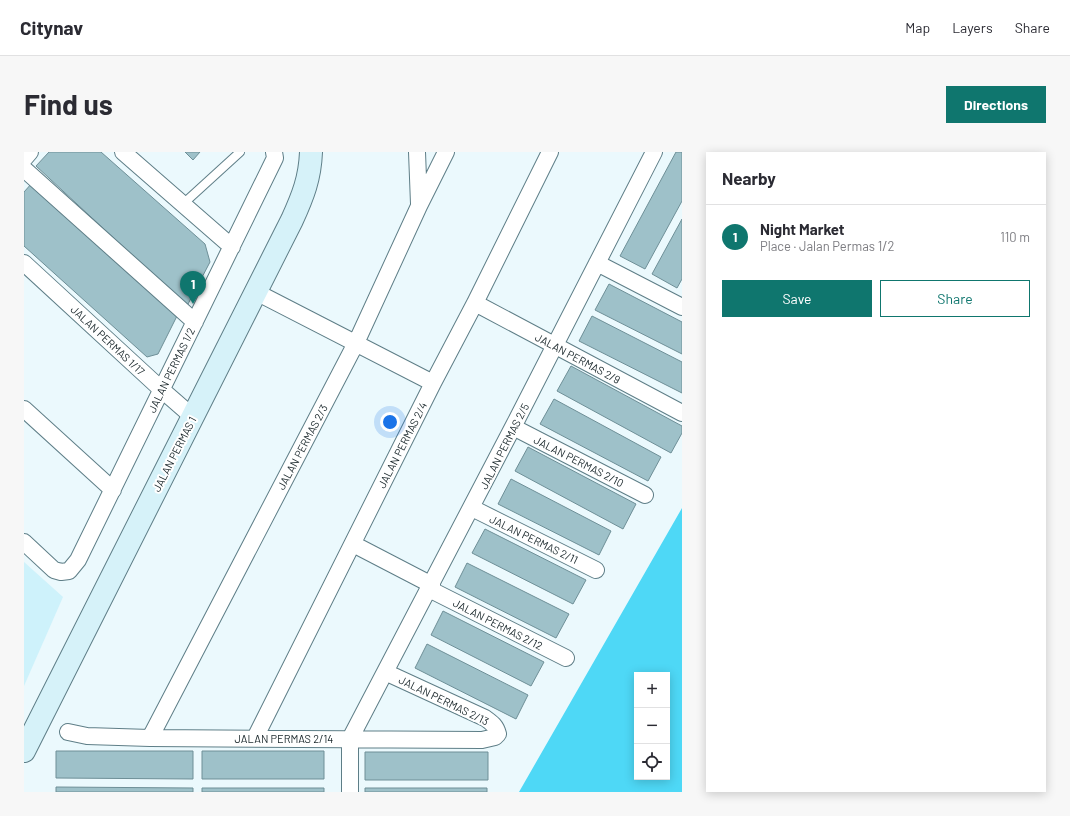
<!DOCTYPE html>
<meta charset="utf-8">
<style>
:root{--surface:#fff;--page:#f7f7f7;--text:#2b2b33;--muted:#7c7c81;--line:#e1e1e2;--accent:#0f766e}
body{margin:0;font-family:Barlow,sans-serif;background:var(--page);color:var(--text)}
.controls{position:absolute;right:12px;bottom:12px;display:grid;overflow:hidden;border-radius:0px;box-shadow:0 2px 10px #0003}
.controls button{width:36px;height:36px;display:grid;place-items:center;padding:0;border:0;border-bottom:1px solid var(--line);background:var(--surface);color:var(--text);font:20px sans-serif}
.you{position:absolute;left:366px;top:270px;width:14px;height:14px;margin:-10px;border:3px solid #fff;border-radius:50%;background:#1a73e8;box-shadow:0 0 0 6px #1a73e833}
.badge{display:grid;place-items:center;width:26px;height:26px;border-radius:50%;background:var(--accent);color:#fff;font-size:13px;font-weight:700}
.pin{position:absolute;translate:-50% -33px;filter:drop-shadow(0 1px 2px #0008)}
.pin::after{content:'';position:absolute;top:21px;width:14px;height:12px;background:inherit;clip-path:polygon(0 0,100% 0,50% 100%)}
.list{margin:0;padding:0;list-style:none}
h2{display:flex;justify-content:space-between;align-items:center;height:52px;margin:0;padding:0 16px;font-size:17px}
h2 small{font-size:13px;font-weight:400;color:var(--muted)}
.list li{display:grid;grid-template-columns:26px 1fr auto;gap:12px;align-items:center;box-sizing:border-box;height:64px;padding:0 16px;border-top:1px solid var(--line)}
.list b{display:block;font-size:15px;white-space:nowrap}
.list p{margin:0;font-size:13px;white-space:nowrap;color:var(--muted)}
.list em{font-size:13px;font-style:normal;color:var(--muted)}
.actions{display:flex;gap:8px;padding:12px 16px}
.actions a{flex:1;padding:9px 0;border:1px solid var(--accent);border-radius:0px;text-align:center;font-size:14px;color:var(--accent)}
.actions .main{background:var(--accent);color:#fff}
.icon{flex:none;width:22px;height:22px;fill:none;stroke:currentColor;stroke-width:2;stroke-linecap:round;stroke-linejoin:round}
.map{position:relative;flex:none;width:658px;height:640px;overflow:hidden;border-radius:0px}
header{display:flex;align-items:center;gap:24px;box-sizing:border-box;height:56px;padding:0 20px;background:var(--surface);border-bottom:1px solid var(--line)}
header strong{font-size:19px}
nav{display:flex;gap:22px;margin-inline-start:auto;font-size:14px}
.intro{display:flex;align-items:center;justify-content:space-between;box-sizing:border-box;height:96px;padding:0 24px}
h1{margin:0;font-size:28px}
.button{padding:10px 18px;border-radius:0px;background:var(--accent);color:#fff;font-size:14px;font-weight:700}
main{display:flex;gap:24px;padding:0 24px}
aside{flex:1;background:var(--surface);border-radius:0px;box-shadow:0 2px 10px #0003}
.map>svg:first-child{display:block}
.built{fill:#cef2fb}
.forest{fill:#4ed8f6;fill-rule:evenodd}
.building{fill:#9ec1c9;stroke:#6e8f97}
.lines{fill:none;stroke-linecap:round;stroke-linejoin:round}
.lane-casing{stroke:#5e7e87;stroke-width:10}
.street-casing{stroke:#5e7e87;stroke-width:18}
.secondary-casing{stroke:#5e7e87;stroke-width:24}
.lane{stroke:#fff;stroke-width:8}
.street{stroke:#fff;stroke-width:16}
.secondary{stroke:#d6f2f9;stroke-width:22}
.labels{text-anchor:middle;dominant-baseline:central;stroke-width:4;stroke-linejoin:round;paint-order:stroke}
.street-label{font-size:11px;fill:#1b282c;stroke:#fff}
</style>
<header>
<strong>Citynav</strong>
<nav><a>Map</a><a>Layers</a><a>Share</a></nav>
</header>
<div class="intro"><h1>Find us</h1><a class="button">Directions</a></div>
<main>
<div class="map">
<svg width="658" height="640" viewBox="0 0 658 640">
<rect width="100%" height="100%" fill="#ebf9fd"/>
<path class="built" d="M0,410l39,35 -39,89z"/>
<path class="forest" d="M658,356v284h-163zM613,523h30v102h-30z"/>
<path class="building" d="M25,0h52l104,92 5,18 -23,44 -151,-140z
M161,0h15l-7,8z
M652,0h6v49l-37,68 -25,-13z
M8,31l146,131 -20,40 -11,3 -123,-111v-54z
M658,67v60l-5,9 -25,-14z
M585,132l73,38v32l-87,-44z
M568,164l90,46v31l-103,-52z
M547,214l111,60v7l-11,20 -114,-62z
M530,247l107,58 -13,24 -108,-57z
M504,295l108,57 -13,25 -108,-58z
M487,327l100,52 -12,24 -101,-51z
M461,377l101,51 -13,24 -101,-51z
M443,411l102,51 -13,24 -101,-51z
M419,459l101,51 -13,24 -100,-51z
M403,492l101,51 -12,24 -101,-51z
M32,599h137v28l-137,-1z
M178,599h122v28h-122z
M341,600h123v28h-123z
M32,635l137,1v4h-137z
M178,636h122v4h-122z
M341,636h122v4h-122z"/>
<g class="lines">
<defs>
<path id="lane" d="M159,52l57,-52"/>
<path id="street" d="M99,0l109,95
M393,0l2,52
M0,7l6,-7
M0,17l171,153
M0,111l138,127 31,27
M573,111l85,44
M232,140l177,91
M451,151l207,110
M0,257l89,81
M489,275l132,68
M448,356l124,62
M0,390l30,28 7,2 8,-1 9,-11 197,-402 -1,-6
M329,392l79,41
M405,437l137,69
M44,580l19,4 63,2 332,2 13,-3 3,-3c-2,-8 -6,-11 -13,-16l-100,-46
M126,586l206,-395 63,-137 27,-54
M231,586l178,-355 42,-80 75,-151
M326,640v-53l163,-312 141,-275"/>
<path id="secondary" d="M0,599l268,-531c11,-24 18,-42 19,-68"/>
</defs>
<use href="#lane" class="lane-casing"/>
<use href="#street" class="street-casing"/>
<use href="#secondary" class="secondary-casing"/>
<use href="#lane" class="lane"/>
<use href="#street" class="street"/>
<use href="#secondary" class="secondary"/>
</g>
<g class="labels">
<g class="street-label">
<text transform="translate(84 188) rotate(43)">JALAN PERMAS 1/17</text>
<text transform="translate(554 206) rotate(28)">JALAN PERMAS 2/9</text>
<text transform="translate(147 218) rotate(-64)">JALAN PERMAS 1/2</text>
<text transform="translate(378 293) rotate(-63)">JALAN PERMAS 2/4</text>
<text transform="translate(480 294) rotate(-63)">JALAN PERMAS 2/5</text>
<text transform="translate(278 295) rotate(-62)">JALAN PERMAS 2/3</text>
<text transform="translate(150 302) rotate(-63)">JALAN PERMAS 1</text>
<text transform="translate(555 309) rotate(27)">JALAN PERMAS 2/10</text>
<text transform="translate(510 387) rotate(26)">JALAN PERMAS 2/11</text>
<text transform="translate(474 472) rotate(27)">JALAN PERMAS 2/12</text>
<text transform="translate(420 548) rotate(26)">JALAN PERMAS 2/13</text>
<text x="260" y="586">JALAN PERMAS 2/14</text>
</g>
</g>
</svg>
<div class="controls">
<button>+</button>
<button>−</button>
<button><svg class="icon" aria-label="locate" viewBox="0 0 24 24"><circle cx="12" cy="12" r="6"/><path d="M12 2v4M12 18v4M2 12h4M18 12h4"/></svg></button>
</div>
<div class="you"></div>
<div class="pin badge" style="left:169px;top:152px">1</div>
</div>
<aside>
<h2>Nearby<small></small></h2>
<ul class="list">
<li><span class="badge">1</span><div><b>Night Market</b><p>Place · Jalan Permas 1/2</p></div><em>110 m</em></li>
</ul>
<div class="actions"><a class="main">Save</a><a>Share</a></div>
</aside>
</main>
